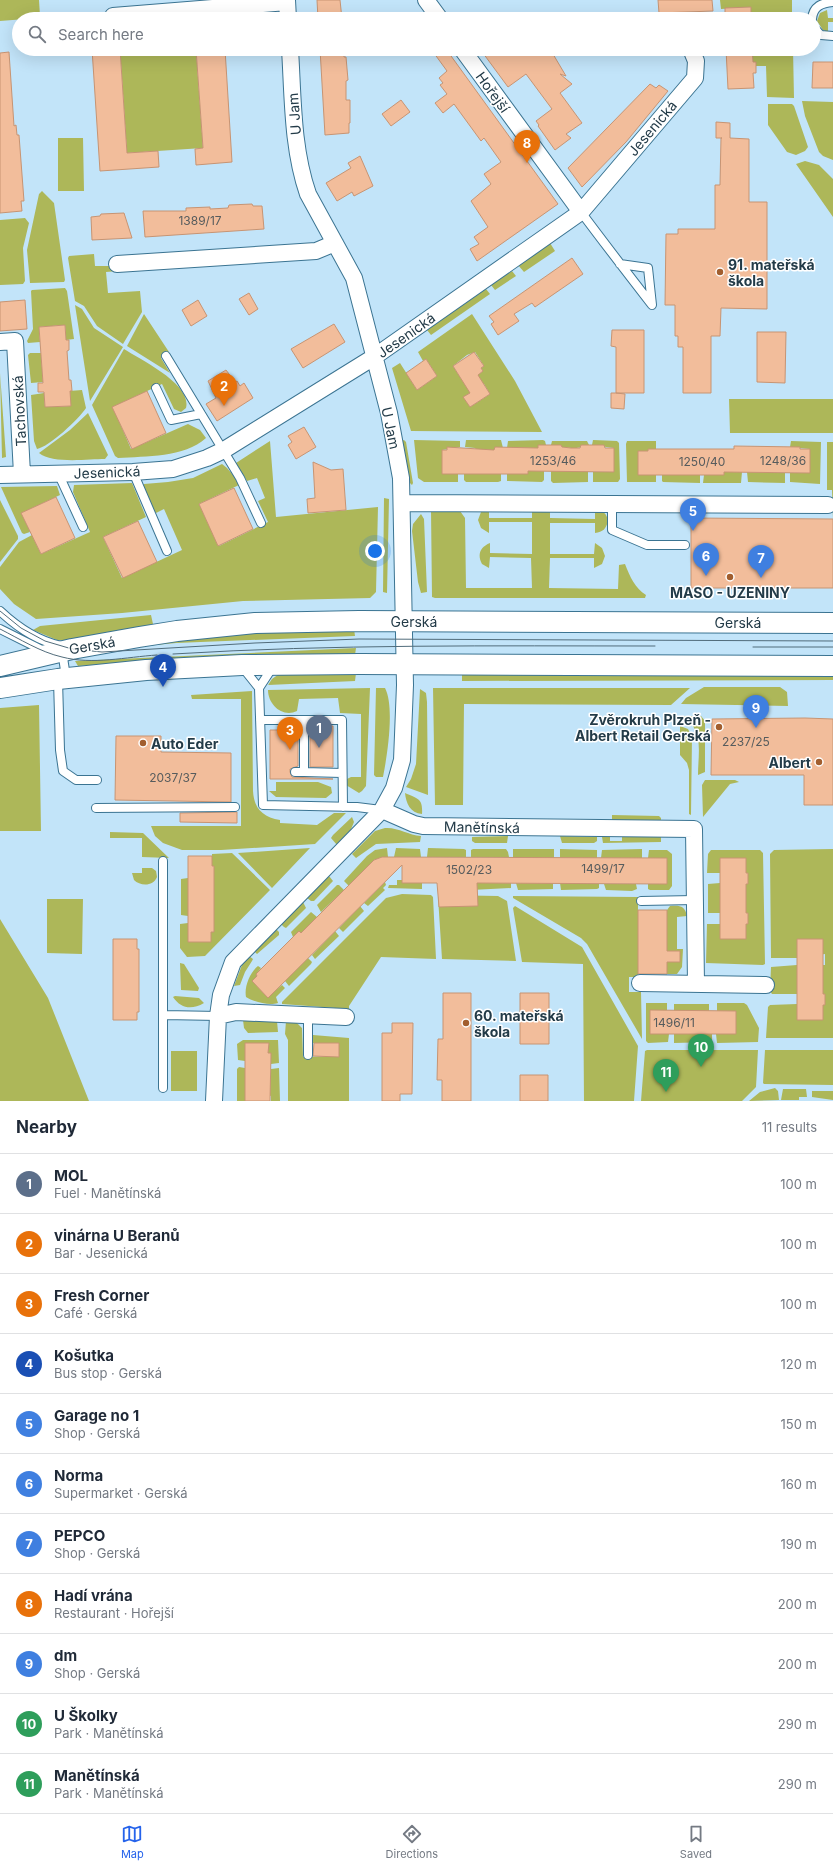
<!DOCTYPE html>
<meta charset="utf-8">
<style>
:root{--surface:#fff;--page:#f6f6f7;--text:#1f2937;--muted:#747a83;--line:#e0e1e3;--accent:#2563eb}
body{margin:0;font-family:Inter,sans-serif;background:var(--page);color:var(--text)}
.you{position:absolute;left:375px;top:551px;width:14px;height:14px;margin:-10px;border:3px solid #fff;border-radius:50%;background:#1a73e8;box-shadow:0 0 0 6px #1a73e833}
.badge{display:grid;place-items:center;width:26px;height:26px;border-radius:50%;background:var(--accent);color:#fff;font-size:13px;font-weight:700}
.pin{position:absolute;translate:-50% -33px;filter:drop-shadow(0 1px 2px #0008)}
.pin::after{content:'';position:absolute;top:21px;width:14px;height:12px;background:inherit;clip-path:polygon(0 0,100% 0,50% 100%)}
.list{margin:0;padding:0;list-style:none}
h2{display:flex;justify-content:space-between;align-items:center;height:52px;margin:0;padding:0 16px;font-size:17px}
h2 small{font-size:13px;font-weight:400;color:var(--muted)}
.list li{display:grid;grid-template-columns:26px 1fr auto;gap:12px;align-items:center;box-sizing:border-box;height:60px;padding:0 16px;border-top:1px solid var(--line)}
.list b{display:block;font-size:15px;white-space:nowrap}
.list p{margin:0;font-size:13px;white-space:nowrap;color:var(--muted)}
.list em{font-size:13px;font-style:normal;color:var(--muted)}
.icon{flex:none;width:22px;height:22px;fill:none;stroke:currentColor;stroke-width:2;stroke-linecap:round;stroke-linejoin:round}
.map{position:relative;flex:none;width:833px;height:1101px;overflow:hidden}
.search{position:absolute;background:var(--surface);box-shadow:0 4px 16px #0002;left:12px;right:12px;top:12px;height:44px;display:flex;align-items:center;gap:10px;box-sizing:border-box;padding:0 14px;border-radius:22px;color:var(--muted);font-size:15px}
.sheet{height:712px;background:var(--surface)}
nav{display:flex;justify-content:space-around;align-items:center;box-sizing:border-box;height:56px;border-top:1px solid var(--line);background:var(--surface);font-size:11px;color:var(--muted)}
nav a{display:grid;justify-items:center;gap:2px}
nav .on{color:var(--accent)}
.map>svg:first-child{display:block}
.green{fill:#adb759;fill-rule:evenodd}
.building{fill:#f2bd9b;stroke:#c79473}
.lines{fill:none;stroke-linecap:round;stroke-linejoin:round}
.service-casing{stroke:#3b7492;stroke-width:10}
.minor-casing{stroke:#3b7492;stroke-width:18}
.tertiary-casing{stroke:#3b7492;stroke-width:22}
.service{stroke:#fff;stroke-width:8}
.minor{stroke:#fff;stroke-width:16}
.tertiary{stroke:#fff;stroke-width:20}
.tram{stroke:#516c7b;stroke-width:1}
.poi-dot{fill:#a25e2e;stroke:#fff;stroke-width:1.5}
.labels{text-anchor:middle;dominant-baseline:central;stroke-width:3;stroke-linejoin:round;paint-order:stroke}
.number-label{font-size:12px;fill:#575c5d}
.street-label{font-size:14px;fill:#233b48;stroke:#fff}
.poi-label{font-size:14px;font-weight:bold;fill:#233b48;stroke:#fff;text-anchor:start}
</style>
<div class="map">
<svg width="833" height="1101" viewBox="0 0 833 1101">
<rect width="100%" height="100%" fill="#c2e4f9"/>
<path class="green" d="M0,0h39l1,16 -2,2 -38,3z
M720,0h72v19h-41l-1,-12 -29,2z
M827,10l1,8h5v4h-5v10l-5,-2 -6,-9 3,-8z
M120,49h76l7,99 -76,5z
M752,49h41l1,49 -27,-1 -1,-31h-10l-3,-4z
M802,101l31,1v58l-10,-4 -4,-4 -14,-36z
M768,104h24l2,2 14,41 -3,4 -9,4 -9,-3 -19,-27z
M58,138h25l1,53h-26z
M805,161l14,4 14,14v38l-37,-53z
M42,191l12,12 11,77 -1,2 -34,1 -3,-33 12,-56z
M25,218l4,5 -6,25 2,33 -2,3 -23,1v-65z
M550,243l5,8 -31,21 -6,-7z
M94,254l1,12h17l6,5 -12,1 2,21 32,-2 2,21 -19,32 -26,-18 -13,-20 -9,-5 -7,-43 1,-2z
M512,271l4,5 -21,14 -4,-5z
M65,288l2,3 7,48 -8,1 -1,-15 -26,2 1,15 -12,1 -1,-2 6,-12 -2,-38 1,-1z
M486,289l4,5 -59,41 -4,-5z
M75,305l7,4 12,19 29,19 -33,54z
M144,314l25,38 -8,6 9,15 -43,-27z
M472,314l43,67 27,51 -131,-1 -19,-63 8,-5 17,27 20,-14 -11,-17 -3,2 -5,-9zM475,352l9,14 -3,2 2,3 -11,8 -10,1 -9,-14 14,-11zM484,384l6,10 -20,13 -6,-10z
M124,349c17,11 68,35 62,59l-5,4 -7,-3 -12,-25 -49,23 18,42 57,-25 12,6 6,8c-22,20 -60,18 -88,20l-3,-2 -23,-51z
M30,353h11l2,29 -12,1 -3,-28z
M0,373l6,84 -4,1z
M82,390l4,18c-7,11 -37,39 -49,41l-3,-8 -3,-46 13,-2 1,14 25,-1 -1,-15z
M729,399h104v34h-103z
M88,413l20,42 -3,4c-17,0 -53,5 -66,-6l31,-23z
M404,440l2,2 7,41 -1,2 -3,-3 -8,-41z
M414,440l46,1v6l-18,3v23l16,1v8h-34l-6,-4z
M466,440h35l2,8 -9,2h-18l-1,-2 -10,-1z
M543,440l2,1 1,4 -8,3h-10v2l-21,-2 1,-7z
M593,440l24,1 2,2 1,36 -2,3h-25v-10h21v-24l-22,-3z
M270,441l6,76 102,-10 -2,85 -6,6 -127,3 -121,12 -86,6 -22,-15 -14,-15v-22l19,-25 13,-7 9,19 49,-22 -17,-40 1,-7 58,-2 14,34 -43,20 19,41 60,-28 -18,-41 -8,4 -2,-2 -11,-21 1,-6 24,-2 25,-4 29,-14 5,4 12,14v3l-40,19 20,42 49,-24 -10,-21 7,-3 -8,-20 -10,3 -11,-18z
M552,441h35l2,4c-13,5 -25,3 -38,0z
M627,441h29v41h-29l-1,-38z
M791,441l30,1 -1,42 -30,-2v-9h20v-24l-20,-2z
M827,442h6v77l-1,-29h-5z
M528,471h16v9l-2,2 -35,-1v-7h21z
M551,471h37v11l-35,1 -2,-2z
M724,472h18l-1,11h-38l1,-8h20z
M747,472l38,1v10l-37,-1z
M464,473l37,1v7l-3,1h-32l-2,-2z
M662,475h38v8l-37,-1 -1,-1z
M57,486l3,9 -38,18 8,19 -6,2 -2,-1 -21,-46z
M384,498l5,1 -2,94 -4,-1z
M0,500l18,36v3l-18,23z
M489,508v10h43v-10h18v10l45,1v-11c8,2 12,6 13,13 -2,8 -5,11 -13,12v-10h-45v31h44l1,-11 7,5 3,8 -3,8 -8,4v-10h-44l-1,30 69,1 1,-24 6,-1c5,13 10,24 21,31l-1,3h-210l-3,-1 -1,-87 29,1 5,7 1,70h66l-1,-30 -41,-1 -1,11 -7,-4c-5,-9 -2,-17 8,-21v10l42,1v-32h-43v11l-8,-5 -3,-8 3,-8z
M421,514l3,5 3,73 -6,1 -3,-11 -6,-51 1,-7z
M151,615l2,9 -17,5 -69,11h-10l-24,-10 7,-4z
M354,629l1,7 -179,7 -72,7 144,-18z
M356,648l-1,7 -238,8 -39,3 -3,-5z
M462,672h371v8l-371,1z
M356,673l-1,8 -87,4 4,-6 7,-5z
M704,687h76l7,5 1,14 -107,-2 5,-6z
M370,688l-4,98 -4,5 -3,2 -13,-8 1,-6 4,-2h10v-63l-21,-1 -2,-15 -39,1 -2,12c-14,7 -29,-6 -29,-21z
M376,688h9c10,19 2,69 -2,89h-7l-2,-2z
M433,688h257l-19,17 -207,-1 -1,101h-28z
M420,689l6,4 1,9 1,93 -22,-8 5,-8 5,-15z
M252,691l1,100c1,18 10,26 27,29v3l37,2 17,-12h12l-31,31 -94,6h-39l-19,-7 -8,-7 -4,-10h90v-127h-49l-1,-4z
M39,705l2,126h-41v-123z
M682,716h19l4,5v51l-7,3c0,-22 7,-50 -18,-57z
M680,726l8,3 4,8 -1,78 -2,-1v-44l-2,-7 -7,-8z
M705,780h30l4,2 -9,2 -27,33 -1,-32z
M276,782h42l13,5 1,6 -6,5 -50,-1 -7,-6h7z
M405,793c13,6 18,5 17,21 -12,-1 -16,-11 -17,-21z
M612,815l47,1 2,2v4l-49,-1z
M352,817l2,5 -5,12 -12,11 -6,-7 2,-3z
M385,828c13,-1 23,7 36,8l-1,6 -44,2 -20,14 -4,-4 23,-23z
M110,832l33,1 26,25 -27,-1v-19h-32z
M508,836l-1,7h-32l-3,-2v-4z
M560,836l37,1v4l-3,2h-32z
M602,837h8v4h12v-4h39v5l-58,1z
M310,848l-38,40 -34,-35z
M387,848l1,9 -14,3 -25,26 -5,-5 23,-25 8,-6z
M396,848l24,1 1,8h-27z
M428,848l36,1 2,1v7h-39z
M473,849h33l2,3 1,5h-38v-7z
M513,849h41v9h-41z
M560,849l37,1v8h-37z
M642,849v9h-41l1,-8z
M833,849v189h-67l2,-31 2,-2 27,-1v16h25l1,-15h2v-10l-2,-1v-29h2v-11l-28,4h-26l-1,-104 4,-4z
M649,850h18l5,4v32l-3,4h-19l-2,-1v-5h19v-26h-19z
M711,850h49l3,3 2,111 -2,1 -57,-2 1,-39h13v15h25l1,-15h2v-10l-2,-1v-29h2v-10l-28,-16v15h-13l1,-19z
M232,853l38,37 -65,66 -18,1 -7,-9v-24l8,-1v19h23v-10h3v-66h-2v-12z
M142,868h10l4,3 1,6c-4,10 -17,9 -23,3l-2,-7h10z
M329,876l4,5 -19,20h-3l-4,-3z
M188,878v38l-7,-1v-36z
M397,880h5v3h20v6l-34,-1 1,-3h8z
M385,882l1,3 -3,3 2,2 -17,16 -4,-3z
M470,883h41v5l-40,2z
M516,883h37v6l-35,1z
M560,883l39,1v4l-2,1 -36,1z
M720,883v30h-12v-29z
M604,884h32l1,5 -5,2 -26,-1z
M337,885h2l5,5 -23,22 -4,-7z
M402,894l29,1 2,2 3,62 -55,-2 -32,49v3l-67,-5v-2l104,-104z
M440,895l58,1 9,5 9,60 -74,-2 -4,-62z
M513,896l125,1v80h-9v15h12l1,47 -55,-95 -6,-6 -68,-40z
M47,899h36l-1,55 -35,-1z
M303,902l3,6 -20,20 -2,-1 -3,-3z
M360,906l4,5 -21,21 -4,-4z
M515,906l67,41 56,99 -4,55h-50l-1,-137 -61,-2 -9,-54z
M670,906c10,-1 15,0 17,10l-10,1v32h6l-1,18 -5,7h-10v-12h13l-1,-11h-12v-41z
M311,912l6,5 -16,16 -2,-2 -6,6 -2,-5z
M0,919l48,79 41,103h-89z
M276,929l3,3v3l-22,19 -3,-3z
M335,931l4,5 -24,23 -3,-4z
M249,956l4,3 -1,2 -7,11 -5,13 -6,1 8,-21z
M308,958l4,4 -1,2 -22,22 -4,-5z
M180,963l4,1 15,24 -1,3 -17,-1z
M797,965v29h-25l-2,-3 1,-24z
M258,966l3,2 -5,6 12,23 14,-12 3,3 -9,9 2,6c-9,3 -24,-1 -32,-6 -2,-10 4,-25 12,-31z
M175,996l24,2 5,5c-12,7 -23,6 -31,-6z
M646,1003h21v7l-17,24h19l-1,8 -20,1 -2,-2z
M717,1003h27l3,2 12,23 -1,14 -41,1 -1,-9h20v-23h-19z
M674,1004h35v7h-35z
M243,1020l34,1 1,11 -30,1 -4,-5z
M286,1021l10,1 6,6 1,29 36,-1v-13h-26v-8l36,3v63h-61v-61l-3,-6z
M674,1034h38v8l-38,1z
M243,1040h35l1,23 -8,1v-11h-3v-10h-23v18l-7,-1 -1,-16z
M647,1050h111l-2,37 -14,14h-101l4,-50z
M765,1050h68v35l-69,-1 -1,-1z
M171,1051h26v40h-26z
M239,1067l6,1v33h-8v-32z
M279,1068l1,33h-9v-5l-3,-1v-19h3v-7z
M775,1088l3,3 1,9 -30,1 11,-9z
M783,1089h23l1,8h-8v3h-18z
M812,1091h21v9l-21,-3z"/>
<path class="building" d="M317,0h23l2,19h-24z
M658,0h54l1,11 -54,2z
M751,7v12h-26v-11z
M92,49h28l7,104 31,-2 1,16 -59,4z
M196,49h29l7,113 -36,3 -1,-16 8,-1z
M320,49h24v8h2l2,23 -2,1v19h4v23h-1v10l-24,2z
M431,49h15l112,155 -81,57 -7,-12 9,-5 -5,-7 14,-10 -17,-26 20,-17 -7,-10 17,-12 -17,-24 -3,3 -27,-37 -11,9 -8,-10 12,-9 -7,-9 3,-2 -4,-5 8,-7z
M480,49h70l16,27 -6,-2 12,10 -12,9 22,30 -16,11 5,4 -16,12 -17,-24 1,-1 -3,-4 16,-12 -26,-35 -18,13z
M726,49h26l1,13h3v11h-3l1,15 -26,1z
M9,52l5,74 2,-1 1,10h2l5,66h-3l1,10 -22,2v-160z
M813,62h20v26h-21z
M650,84l6,4 3,-3 9,6 -42,51 -44,45 -14,-19z
M401,100l9,12 -19,14 -9,-12z
M716,122l14,1v15l19,1v63h18v107l-46,-1 -1,28h-9v57h-28v-46h-5v-11h-3v-31h-10l1,-71h12v-5h37v-44h5l1,-47h1h-6z
M360,156l13,30 -19,10 -2,-4 -15,9 -11,-18 25,-15 -3,-5z
M252,204l1,2h9l2,23 -119,8 -2,-26h43v-3l24,-1v2l18,-1 1,-3z
M124,213l8,25 -40,2 -1,-23 9,-1 1,-2z
M572,258l11,16 -48,33 -3,-4 -18,11 5,7 -21,14 -7,-11 3,-2 -5,-6z
M249,293l9,16 -9,6 -10,-16z
M25,300l2,29 -27,2v-29z
M198,300l9,16 -16,10 -9,-16z
M334,324l11,18 -42,26 -12,-19z
M65,325l1,15h3v10l-2,1 2,29h2l1,11h-2l1,15 -26,1 -1,-15h-6v-9h5l-4,-56z
M612,330h32v63h-28l9,1 -1,15 -13,-1v-15h5v-46l-5,-1z
M757,332h29l-1,51 -28,-1z
M474,352l10,14 -3,2 2,3 -5,4 12,19 -20,13 -7,-10 7,-4 -17,-27z
M426,359l11,17 -20,14 -11,-17z
M226,370l9,12 2,-1 3,5 4,-3 9,15 -36,23 -11,-17 10,-6 -8,-17z
M147,391l19,42 -34,16 -20,-42z
M304,427l12,20 -20,12 -8,-14 4,-3 -4,-6z
M538,445h23l1,2 9,1h9l1,-3h23l1,3h9v24l-86,-1v3h-86v-24h5v-3l47,3 1,-3 43,1z
M734,446l66,1v2h10v24l-86,-1v3h-86v-24h10v-2h86z
M313,462l18,8 12,-1 3,41 -38,3 -1,-14 8,-1z
M234,488l19,41 -35,17 -19,-42z
M56,497l19,41 -34,16 -20,-41z
M691,518l142,1v69h-142z
M138,521l19,41 -34,16 -20,-41z
M805,718l28,1v86h-29v-30h-93l1,-56z
M310,726h23v41h-23z
M270,730h28v36l-8,3v3l2,5 41,2h-63z
M116,736h45v16l70,1v49l-116,-2z
M237,812v11l-57,-1v-9z
M188,856h24v10h2v66h-3v10h-23z
M382,857l285,1v26l-190,-1 1,23 -39,1 -2,-24h-35v-18l-134,133 -16,-17 5,-5 -1,-2 43,-43 2,2 73,-73z
M720,858h26v15h2v11h-2v29h2v11h-2v15h-26z
M638,910h29v41h13v11h-13v12h-29z
M113,939h24v10h2v63h-2v8h-24z
M797,939h26v55h2v11h-2v15h-26z
M443,993h28v108h-29v-21h-5l1,-41h5z
M520,993h29v51h-29z
M650,1010l86,1v23h-86z
M392,1023h21l-1,71h-12v7h-18v-68h10z
M245,1043h24l-1,10h3l-1,48h-25z
M314,1043h25v14l-26,-1z
M520,1075h28v26h-28z"/>
<g class="lines">
<defs>
<path id="service" d="M812,19c1,-13 10,-16 21,-17
M814,28l7,7 12,1
M581,212c23,31 47,62 71,93l-4,-37 -28,-4
M166,356l74,122 21,45
M156,388l15,32 30,-6
M133,472l34,79
M58,473l25,54
M612,504v26l35,15h38
M0,611c17,16 38,30 61,35
M0,629l46,23
M62,651l4,26
M274,665l-15,23 4,117 94,2 24,3
M243,668l16,20
M58,680l2,70 3,21 13,9h21
M260,720h82l1,87
M304,720v52l38,1
M295,772h9
M96,808l139,-1
M641,901l53,-1
M164,1015l54,1
M308,1016v39
M163,1088v-227"/>
<path id="minor" d="M287,0l1,19
M426,0l14,19
M113,16l174,-14
M462,49l119,163
M117,264l199,-13 19,-8
M0,342l15,-1 7,133
M0,475l133,-3 40,-3 34,-11 17,-8 150,-93 207,-145 114,-134 1,-17 -5,-12
M403,503l425,2
M382,810l32,14 9,2 271,3 2,155
M640,983l126,2
M218,1016l18,-4 110,5
M214,1101l4,-85 3,-21 12,-33 149,-152 12,-22 8,-28 3,-75 -4,-207 -12,-65 -35,-135 -46,-84c-16,-46 -15,-97 -18,-145"/>
<path id="tertiary" d="M0,666l72,-17 67,-12 38,-6 78,-8 104,-2 474,2
M0,688l58,-9 88,-9 96,-5 118,-1 473,2"/>
</defs>
<use href="#service" class="service-casing"/>
<use href="#minor" class="minor-casing"/>
<use href="#tertiary" class="tertiary-casing"/>
<use href="#service" class="service"/>
<use href="#minor" class="minor"/>
<use href="#tertiary" class="tertiary"/>
<path class="tram" d="M0,611l21,17 24,13 27,8 30,3 153,-9 104,-4 474,2
M0,629c20,10 40,23 62,28 30,8 64,0 95,-2
M753,647h80
M173,654c161,-10 321,-8 482,-8"/>
</g>
<g class="poi-dot">
<circle cx="720" cy="272" r="4"/>
<circle cx="730" cy="577" r="4"/>
<circle cx="719" cy="727" r="4"/>
<circle cx="143" cy="743" r="4"/>
<circle cx="819" cy="762" r="4"/>
<circle cx="466" cy="1023" r="4"/>
</g>
<g class="labels">
<g class="number-label">
<text x="200" y="220">1389/17</text>
<text x="553" y="460">1253/46</text>
<text x="783" y="460">1248/36</text>
<text x="702" y="461">1250/40</text>
<text x="746" y="741">2237/25</text>
<text x="173" y="777">2037/37</text>
<text x="603" y="868">1499/17</text>
<text x="469" y="869">1502/23</text>
<text x="674" y="1022">1496/11</text>
</g>
<g class="street-label">
<text transform="translate(493 92) rotate(54)">Hořejší</text>
<text transform="translate(294 114) rotate(-94)">U Jam</text>
<text transform="translate(652 128) rotate(-50)">Jesenická</text>
<text transform="translate(406 335) rotate(-35)">Jesenická</text>
<text transform="translate(19 411) rotate(-93)">Tachovská</text>
<text transform="translate(391 428) rotate(78)">U Jam</text>
<text transform="translate(107 472) rotate(-2)">Jesenická</text>
<text x="414" y="621">Gerská</text>
<text x="738" y="622">Gerská</text>
<text transform="translate(92 645) rotate(-10)">Gerská</text>
<text transform="translate(482 827) rotate(1)">Manětínská</text>
</g>
<g class="poi-label">
<text x="728" y="264">91. mateřská<tspan x="728" dy="16">škola</tspan></text>
<text x="730" y="592" text-anchor="middle">MASO - UZENINY</text>
<text x="711" y="719" text-anchor="end">Zvěrokruh Plzeň -<tspan x="711" dy="16">Albert Retail Gerská</tspan></text>
<text x="151" y="743">Auto Eder</text>
<text x="811" y="762" text-anchor="end">Albert</text>
<text x="474" y="1015">60. mateřská<tspan x="474" dy="16">škola</tspan></text>
</g>
</g>
</svg>
<div class="you"></div>
<div class="pin badge" style="left:319px;top:748px;background:#5c6f8a">1</div>
<div class="pin badge" style="left:224px;top:406px;background:#e8710a">2</div>
<div class="pin badge" style="left:290px;top:750px;background:#e8710a">3</div>
<div class="pin badge" style="left:163px;top:687px;background:#1a4fb4">4</div>
<div class="pin badge" style="left:693px;top:531px;background:#3f7fe0">5</div>
<div class="pin badge" style="left:706px;top:576px;background:#3f7fe0">6</div>
<div class="pin badge" style="left:761px;top:578px;background:#3f7fe0">7</div>
<div class="pin badge" style="left:527px;top:163px;background:#e8710a">8</div>
<div class="pin badge" style="left:756px;top:728px;background:#3f7fe0">9</div>
<div class="pin badge" style="left:701px;top:1067px;background:#2e9e5b">10</div>
<div class="pin badge" style="left:666px;top:1092px;background:#2e9e5b">11</div>
<div class="search"><svg class="icon" aria-label="search" viewBox="0 0 24 24"><circle cx="10" cy="10" r="6"/><path d="M15 15l6 6"/></svg>Search here</div>
</div>
<section class="sheet">
<h2>Nearby<small>11 results</small></h2>
<ul class="list">
<li><span class="badge" style="background:#5c6f8a">1</span><div><b>MOL</b><p>Fuel · Manětínská</p></div><em>100 m</em></li>
<li><span class="badge" style="background:#e8710a">2</span><div><b>vinárna U Beranů</b><p>Bar · Jesenická</p></div><em>100 m</em></li>
<li><span class="badge" style="background:#e8710a">3</span><div><b>Fresh Corner</b><p>Café · Gerská</p></div><em>100 m</em></li>
<li><span class="badge" style="background:#1a4fb4">4</span><div><b>Košutka</b><p>Bus stop · Gerská</p></div><em>120 m</em></li>
<li><span class="badge" style="background:#3f7fe0">5</span><div><b>Garage no 1</b><p>Shop · Gerská</p></div><em>150 m</em></li>
<li><span class="badge" style="background:#3f7fe0">6</span><div><b>Norma</b><p>Supermarket · Gerská</p></div><em>160 m</em></li>
<li><span class="badge" style="background:#3f7fe0">7</span><div><b>PEPCO</b><p>Shop · Gerská</p></div><em>190 m</em></li>
<li><span class="badge" style="background:#e8710a">8</span><div><b>Hadí vrána</b><p>Restaurant · Hořejší</p></div><em>200 m</em></li>
<li><span class="badge" style="background:#3f7fe0">9</span><div><b>dm</b><p>Shop · Gerská</p></div><em>200 m</em></li>
<li><span class="badge" style="background:#2e9e5b">10</span><div><b>U Školky</b><p>Park · Manětínská</p></div><em>290 m</em></li>
<li><span class="badge" style="background:#2e9e5b">11</span><div><b>Manětínská</b><p>Park · Manětínská</p></div><em>290 m</em></li>
</ul>
</section>
<nav>
<a class="on"><svg class="icon" aria-label="map" viewBox="0 0 24 24"><path d="M3 6l6-2 6 2 6-2v14l-6 2-6-2-6 2zM9 4v14M15 6v14"/></svg>Map</a>
<a><svg class="icon" aria-label="directions" viewBox="0 0 24 24"><path d="M12 3l9 9-9 9-9-9zM9 14v-3h6M13 9l2 2-2 2"/></svg>Directions</a>
<a><svg class="icon" aria-label="saved" viewBox="0 0 24 24"><path d="M7 4h10v16l-5-4-5 4z"/></svg>Saved</a>
</nav>
